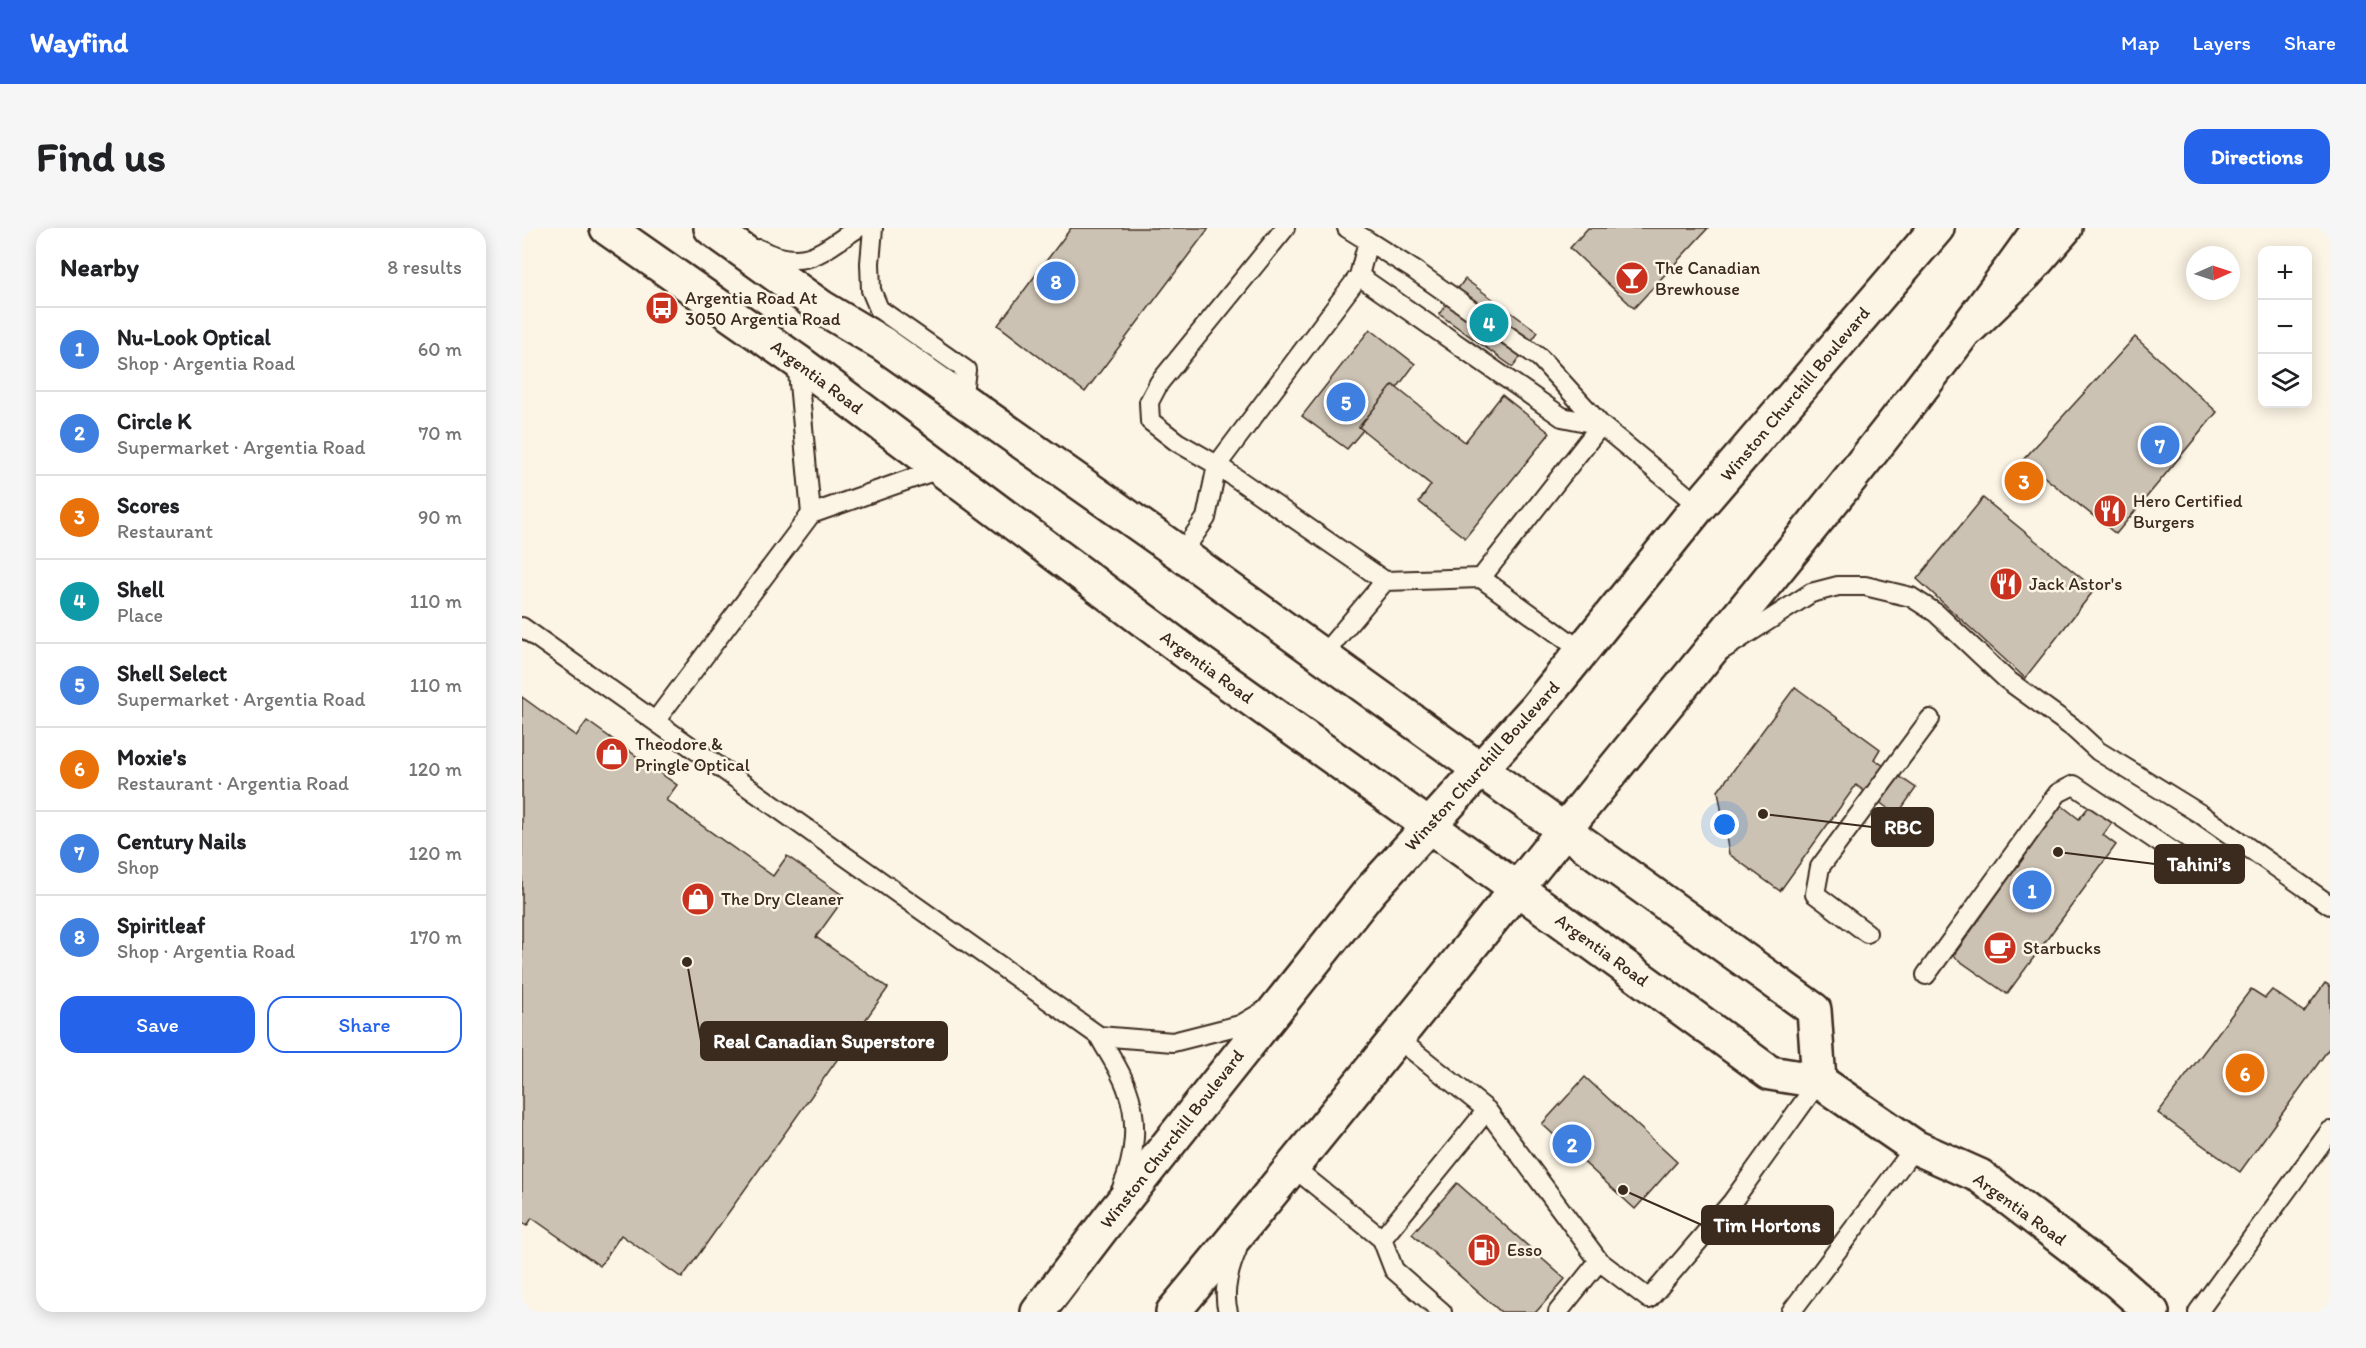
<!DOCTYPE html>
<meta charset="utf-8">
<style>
:root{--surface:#fff;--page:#f6f6f6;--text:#202124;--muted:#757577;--line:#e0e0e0;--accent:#2563eb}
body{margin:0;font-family:Itim,sans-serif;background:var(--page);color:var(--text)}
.controls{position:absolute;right:18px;top:18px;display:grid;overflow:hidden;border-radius:12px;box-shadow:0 3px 15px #0003}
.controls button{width:54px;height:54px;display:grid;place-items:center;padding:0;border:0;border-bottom:2px solid var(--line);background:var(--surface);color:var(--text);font:30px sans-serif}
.compass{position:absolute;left:1664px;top:18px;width:54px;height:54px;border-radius:50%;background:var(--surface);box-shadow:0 3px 15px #0003;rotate:87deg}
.you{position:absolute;left:1203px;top:597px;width:21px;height:21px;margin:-15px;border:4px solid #fff;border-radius:50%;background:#1a73e8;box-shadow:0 0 0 9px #1a73e833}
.badge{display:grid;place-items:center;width:39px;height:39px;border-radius:50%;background:var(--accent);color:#fff;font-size:20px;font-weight:700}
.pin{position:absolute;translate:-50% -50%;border:3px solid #fff;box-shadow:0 2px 6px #0006}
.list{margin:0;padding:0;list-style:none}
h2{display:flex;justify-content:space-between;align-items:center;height:78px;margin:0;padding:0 24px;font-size:26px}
h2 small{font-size:20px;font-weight:400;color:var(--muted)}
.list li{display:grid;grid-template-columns:39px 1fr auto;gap:18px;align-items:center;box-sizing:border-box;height:84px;padding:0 24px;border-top:2px solid var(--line)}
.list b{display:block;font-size:22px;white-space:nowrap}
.list p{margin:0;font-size:20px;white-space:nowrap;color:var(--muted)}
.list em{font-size:20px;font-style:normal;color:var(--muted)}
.actions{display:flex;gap:12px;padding:18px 24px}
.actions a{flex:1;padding:14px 0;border:2px solid var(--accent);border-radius:18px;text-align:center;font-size:21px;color:var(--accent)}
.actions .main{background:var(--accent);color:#fff}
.icon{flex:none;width:33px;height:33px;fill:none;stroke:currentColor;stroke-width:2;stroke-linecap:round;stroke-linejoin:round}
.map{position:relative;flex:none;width:1808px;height:1084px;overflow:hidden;border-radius:18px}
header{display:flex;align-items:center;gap:36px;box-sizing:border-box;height:84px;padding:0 30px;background:var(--accent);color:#fff}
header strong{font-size:28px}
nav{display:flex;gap:33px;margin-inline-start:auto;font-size:21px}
.intro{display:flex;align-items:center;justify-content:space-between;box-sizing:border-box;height:144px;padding:0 36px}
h1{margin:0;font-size:42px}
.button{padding:15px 27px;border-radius:18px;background:var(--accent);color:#fff;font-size:21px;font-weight:700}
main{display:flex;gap:36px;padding:0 36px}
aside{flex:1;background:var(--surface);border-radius:18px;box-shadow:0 3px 15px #0003}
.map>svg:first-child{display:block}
.building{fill:#ccc2b3;stroke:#3b2a1e;stroke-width:1.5}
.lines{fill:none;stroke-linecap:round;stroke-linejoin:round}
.service-casing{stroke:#3b2a1e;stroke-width:22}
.tertiary-casing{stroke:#3b2a1e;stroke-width:38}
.secondary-casing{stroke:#3b2a1e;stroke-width:38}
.motorway-casing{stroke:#3b2a1e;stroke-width:38}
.service{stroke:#fcf5e5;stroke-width:18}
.tertiary{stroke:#fcf5e5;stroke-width:33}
.secondary{stroke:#fcf5e5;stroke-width:33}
.motorway{stroke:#fcf5e5;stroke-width:33}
.labels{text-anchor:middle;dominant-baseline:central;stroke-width:5;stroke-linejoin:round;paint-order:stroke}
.poi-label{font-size:18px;fill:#3b2a1e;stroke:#fcf5e5;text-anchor:start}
.street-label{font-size:18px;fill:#3b2a1e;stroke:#fcf5e5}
.leader{fill:none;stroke:#3b2a1e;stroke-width:2}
.callout-dot{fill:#3b2a1e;stroke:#fcf5e5;stroke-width:2}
.callout{fill:#3b2a1e;stroke:#3b2a1e;stroke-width:2}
.callout-label{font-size:20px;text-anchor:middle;font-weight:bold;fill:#fff}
</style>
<header>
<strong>Wayfind</strong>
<nav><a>Map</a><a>Layers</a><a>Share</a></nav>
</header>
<div class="intro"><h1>Find us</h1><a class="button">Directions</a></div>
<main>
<aside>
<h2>Nearby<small>8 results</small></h2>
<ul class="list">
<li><span class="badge" style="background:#3f7fe0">1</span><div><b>Nu-Look Optical</b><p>Shop · Argentia Road</p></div><em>60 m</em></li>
<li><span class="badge" style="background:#3f7fe0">2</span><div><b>Circle K</b><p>Supermarket · Argentia Road</p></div><em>70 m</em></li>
<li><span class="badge" style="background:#e8710a">3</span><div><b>Scores</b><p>Restaurant</p></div><em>90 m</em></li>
<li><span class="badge" style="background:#0f9aa8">4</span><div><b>Shell</b><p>Place</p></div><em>110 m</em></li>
<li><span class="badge" style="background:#3f7fe0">5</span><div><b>Shell Select</b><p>Supermarket · Argentia Road</p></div><em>110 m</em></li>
<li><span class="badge" style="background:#e8710a">6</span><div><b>Moxie's</b><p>Restaurant · Argentia Road</p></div><em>120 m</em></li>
<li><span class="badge" style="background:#3f7fe0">7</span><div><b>Century Nails</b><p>Shop</p></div><em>120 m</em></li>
<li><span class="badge" style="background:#3f7fe0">8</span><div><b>Spiritleaf</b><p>Shop · Argentia Road</p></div><em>170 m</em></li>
</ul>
<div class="actions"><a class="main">Save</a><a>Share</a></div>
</aside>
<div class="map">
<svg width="1808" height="1084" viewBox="0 0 1808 1084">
<rect width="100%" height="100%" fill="#fcf5e5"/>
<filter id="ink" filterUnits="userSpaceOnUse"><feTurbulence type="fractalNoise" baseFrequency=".0167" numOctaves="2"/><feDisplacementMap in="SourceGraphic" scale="12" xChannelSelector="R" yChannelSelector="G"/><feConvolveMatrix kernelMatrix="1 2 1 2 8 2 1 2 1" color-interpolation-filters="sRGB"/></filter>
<g filter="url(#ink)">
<path class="building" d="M549,0h138l-124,164 -87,-67z
M1066,0h120l-74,80 -64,-60z
M943,51l73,53 -25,35 -74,-53z
M848,101l45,35 -18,24 -4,-3 -34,42 4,3 -16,19 -45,-33z
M1613,109l82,75 -101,122 -93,-74z
M871,157l72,57 37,-47 48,38 -85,105 -46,-36 12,-17 -72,-58z
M1461,270l112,91 -70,89 -108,-99z
M1273,459l85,62 -6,10 42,29 -19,27 -41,-30 -76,106 -51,-37 -11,-63z
M0,469l54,39 11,-15 90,64 -11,15 107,76 14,-20 58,41 -29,40 72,51 -206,290 -61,-43 -21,31 -68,-48 -5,8 -5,-3z
M1569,576l23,16 -11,15 13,10 -109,149 -54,-38 108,-151 18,14z
M1803,755l5,3v61l-90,125 -82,-59 93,-124 14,9 7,-8 32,22z
M1063,849l92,85 -42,47 -93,-85z
M935,955l108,96 -29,33h-35l-89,-78z"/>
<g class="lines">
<defs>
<path id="service" d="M351,0l-3,35 1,27 8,19 87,61 -4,30
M825,0l21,13 -9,35
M846,13l46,29 126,88 61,67 -120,153
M237,21c46,23 61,3 99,-21
M275,133l14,153
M659,326l25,-36 11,-53 -40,-23 -27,-21 -1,-19 10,-19 126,-155
M0,399l577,409c9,17 22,35 28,53 12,32 8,68 -5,99
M1202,421l87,-56 27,-7h27l46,11 25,16 70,66 66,48 26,24 104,64 128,90
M1060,423l-101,-73 -96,3 -168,-116 142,-189 203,141 39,8 98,81
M800,428l63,-75
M134,492l155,-206 128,-45
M1345,705l-52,-39 5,-27 110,-148
M1404,747l132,-182 16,-8 102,69
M577,808l74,6 67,-17 24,-14
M875,810l90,72 112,151 50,38 83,-97 87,-121
M771,939l89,72 12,31 48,42
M860,1011l105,-129
M706,1084c-6,-21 1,-43 9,-62
M1036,1084l41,-51
M1269,1084l124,-165
M1676,1084l132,-181"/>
<path id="tertiary" d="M85,0l190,133 405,303 352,251 216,158 49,8 96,66 65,29 138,106 34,30
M189,0l110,79 62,37 298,210 633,456 5,71"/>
<path id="secondary" d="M516,1084l74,-97 258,-324 166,-183 163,-202 238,-278
M651,1084c146,-175 287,-354 431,-531 148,-182 300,-361 436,-553"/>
<path id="motorway" d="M1448,99l56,-54 39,-45"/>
</defs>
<use href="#service" class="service-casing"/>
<use href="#tertiary" class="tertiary-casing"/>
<use href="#secondary" class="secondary-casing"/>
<use href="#motorway" class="motorway-casing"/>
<use href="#service" class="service"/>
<use href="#tertiary" class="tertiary"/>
<use href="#secondary" class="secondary"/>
<use href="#motorway" class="motorway"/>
</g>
</g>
<defs>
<symbol id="bar-disc" viewBox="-11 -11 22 22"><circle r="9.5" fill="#c8321e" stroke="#fcf5e5"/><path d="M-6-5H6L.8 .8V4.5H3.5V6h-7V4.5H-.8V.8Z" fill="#fff"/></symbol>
<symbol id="bus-disc" viewBox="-11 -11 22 22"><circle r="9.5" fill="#c8321e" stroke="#fcf5e5"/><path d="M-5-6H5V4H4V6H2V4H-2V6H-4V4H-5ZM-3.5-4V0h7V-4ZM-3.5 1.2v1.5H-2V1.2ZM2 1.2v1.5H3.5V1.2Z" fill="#fff"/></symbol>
<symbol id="restaurant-disc" viewBox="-11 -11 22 22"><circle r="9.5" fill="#c8321e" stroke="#fcf5e5"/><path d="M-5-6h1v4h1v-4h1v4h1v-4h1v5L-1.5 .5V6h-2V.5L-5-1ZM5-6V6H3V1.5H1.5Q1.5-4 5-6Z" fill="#fff"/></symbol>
<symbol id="shop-disc" viewBox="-11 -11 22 22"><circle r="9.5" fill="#c8321e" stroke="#fcf5e5"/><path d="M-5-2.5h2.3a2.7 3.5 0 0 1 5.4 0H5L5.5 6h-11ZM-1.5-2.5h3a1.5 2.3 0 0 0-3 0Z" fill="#fff"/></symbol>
<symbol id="cafe-disc" viewBox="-11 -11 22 22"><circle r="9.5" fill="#c8321e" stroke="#fcf5e5"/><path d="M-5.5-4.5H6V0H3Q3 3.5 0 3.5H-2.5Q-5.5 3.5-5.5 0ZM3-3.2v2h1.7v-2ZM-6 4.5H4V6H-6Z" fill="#fff"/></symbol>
<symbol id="fuel-disc" viewBox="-11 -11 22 22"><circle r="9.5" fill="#c8321e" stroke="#fcf5e5"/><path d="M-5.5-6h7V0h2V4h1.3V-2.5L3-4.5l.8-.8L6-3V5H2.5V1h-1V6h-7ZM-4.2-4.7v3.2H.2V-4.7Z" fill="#fff"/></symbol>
</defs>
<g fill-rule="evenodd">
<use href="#bar-disc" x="1091" y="31" width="38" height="38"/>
<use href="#bus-disc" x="121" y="61" width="38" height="38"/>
<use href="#restaurant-disc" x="1569" y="264" width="38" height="38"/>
<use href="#restaurant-disc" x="1465" y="337" width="38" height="38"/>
<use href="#shop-disc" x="71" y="507" width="38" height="38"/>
<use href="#shop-disc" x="157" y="652" width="38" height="38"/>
<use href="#cafe-disc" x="1459" y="701" width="38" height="38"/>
<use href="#fuel-disc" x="943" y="1003" width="38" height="38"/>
</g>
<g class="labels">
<g class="poi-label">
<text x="1133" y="40">The Canadian<tspan x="1133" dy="21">Brewhouse</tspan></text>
<text x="163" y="70">Argentia Road At<tspan x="163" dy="21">3050 Argentia Road</tspan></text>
<text x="1611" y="273">Hero Certified<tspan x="1611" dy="21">Burgers</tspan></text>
<text x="1507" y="356">Jack Astor's</text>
<text x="113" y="516">Theodore &amp;<tspan x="113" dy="21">Pringle Optical</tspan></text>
<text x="199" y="671">The Dry Cleaner</text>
<text x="1501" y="720">Starbucks</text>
<text x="985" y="1022">Esso</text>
</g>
<g class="street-label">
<text transform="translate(295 149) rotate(37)">Argentia Road</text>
<text transform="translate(1273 166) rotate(-50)">Winston Churchill Boulevard</text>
<text transform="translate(685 439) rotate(36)">Argentia Road</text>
<text transform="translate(960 538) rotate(-48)">Winston Churchill Boulevard</text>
<text transform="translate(1080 722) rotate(36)">Argentia Road</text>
<text transform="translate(650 911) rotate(-52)">Winston Churchill Boulevard</text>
<text transform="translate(1498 981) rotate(36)">Argentia Road</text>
</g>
</g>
<path class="leader" d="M1241 586L1350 599M1536 624L1633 636M165 734L179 813M1101 962L1180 997"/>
<g class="callout-dot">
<circle cx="1241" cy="586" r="6"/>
<circle cx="1536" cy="624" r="6"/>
<circle cx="165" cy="734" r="6"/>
<circle cx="1101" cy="962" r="6"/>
</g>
<g class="callout">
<rect x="1350" y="580" width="61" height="38" rx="6"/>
<rect x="1633" y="617" width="89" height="38" rx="6"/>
<rect x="179" y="794" width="246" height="38" rx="6"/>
<rect x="1180" y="978" width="131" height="38" rx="6"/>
</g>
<g class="callout-label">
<text x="1381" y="606">RBC</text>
<text x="1677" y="643">Tahini’s</text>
<text x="302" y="820">Real Canadian Superstore</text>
<text x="1245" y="1004">Tim Hortons</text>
</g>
</svg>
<div class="controls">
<button>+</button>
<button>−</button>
<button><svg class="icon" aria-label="layers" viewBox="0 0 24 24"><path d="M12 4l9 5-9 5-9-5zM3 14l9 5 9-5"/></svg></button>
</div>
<svg class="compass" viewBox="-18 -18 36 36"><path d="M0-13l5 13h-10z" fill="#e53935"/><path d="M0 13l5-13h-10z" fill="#757577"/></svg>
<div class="you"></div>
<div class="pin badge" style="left:1510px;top:662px;background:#3f7fe0">1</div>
<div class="pin badge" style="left:1050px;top:916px;background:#3f7fe0">2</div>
<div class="pin badge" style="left:1502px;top:253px;background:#e8710a">3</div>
<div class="pin badge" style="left:967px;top:95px;background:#0f9aa8">4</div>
<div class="pin badge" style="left:824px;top:174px;background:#3f7fe0">5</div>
<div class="pin badge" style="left:1723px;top:845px;background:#e8710a">6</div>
<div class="pin badge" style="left:1638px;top:217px;background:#3f7fe0">7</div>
<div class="pin badge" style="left:534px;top:53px;background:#3f7fe0">8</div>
</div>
</main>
